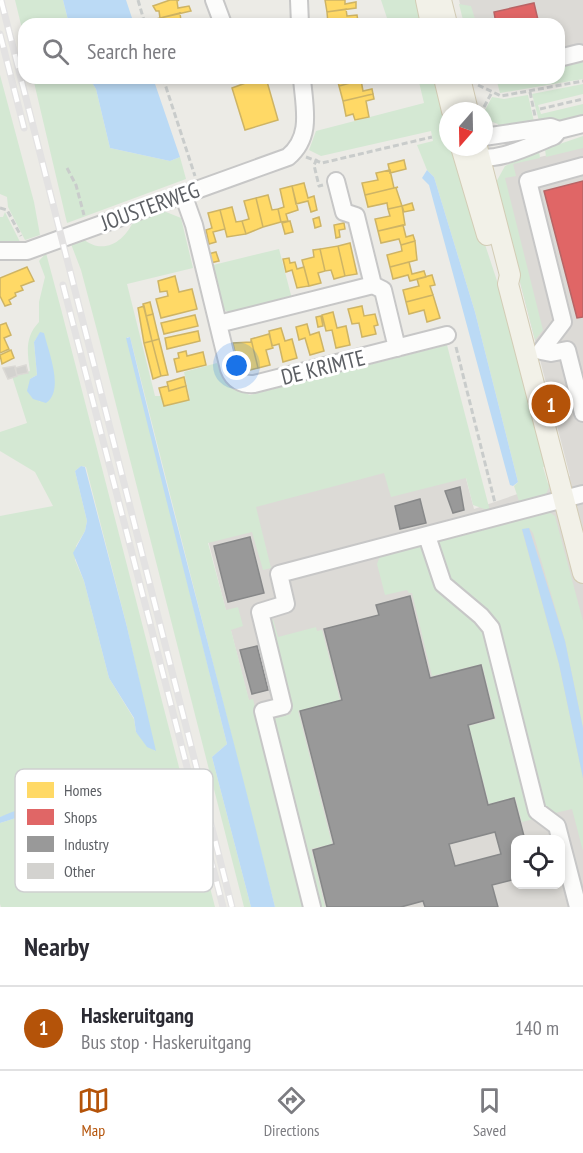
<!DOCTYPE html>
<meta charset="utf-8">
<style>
:root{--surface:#fff;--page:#f2f2f3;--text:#2b2b33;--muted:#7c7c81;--line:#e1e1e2;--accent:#b45309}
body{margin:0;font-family:"PT Sans Narrow",sans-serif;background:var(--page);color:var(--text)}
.controls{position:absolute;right:18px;bottom:18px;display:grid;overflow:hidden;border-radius:12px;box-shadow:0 3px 9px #0003}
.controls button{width:54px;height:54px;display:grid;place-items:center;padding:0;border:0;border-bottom:2px solid var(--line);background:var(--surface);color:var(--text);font:30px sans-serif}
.compass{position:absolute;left:439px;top:102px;width:54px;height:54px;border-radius:50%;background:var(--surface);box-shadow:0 3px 9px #0003;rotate:200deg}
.you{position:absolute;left:237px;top:366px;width:21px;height:21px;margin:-15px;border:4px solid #fff;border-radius:50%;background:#1a73e8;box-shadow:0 0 0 9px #1a73e833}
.badge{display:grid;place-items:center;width:39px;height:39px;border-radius:50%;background:var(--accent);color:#fff;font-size:20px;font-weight:700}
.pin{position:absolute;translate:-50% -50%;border:3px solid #fff;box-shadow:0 2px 6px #0006}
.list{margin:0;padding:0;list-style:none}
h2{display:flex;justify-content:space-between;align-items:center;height:78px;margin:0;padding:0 24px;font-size:26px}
h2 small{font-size:20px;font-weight:400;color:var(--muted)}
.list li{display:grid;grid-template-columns:39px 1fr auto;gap:18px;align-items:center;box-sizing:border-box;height:84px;padding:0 24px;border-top:2px solid var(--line)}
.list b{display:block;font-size:22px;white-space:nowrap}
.list p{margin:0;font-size:20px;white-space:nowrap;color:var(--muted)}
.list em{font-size:20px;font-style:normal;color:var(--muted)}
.icon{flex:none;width:33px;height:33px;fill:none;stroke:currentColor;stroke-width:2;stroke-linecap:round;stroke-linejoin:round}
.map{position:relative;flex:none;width:583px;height:907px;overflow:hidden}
.search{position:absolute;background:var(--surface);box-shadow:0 3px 9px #0003;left:18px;right:18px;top:18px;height:66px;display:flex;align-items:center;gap:15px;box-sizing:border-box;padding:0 21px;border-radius:18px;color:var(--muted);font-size:22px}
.sheet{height:162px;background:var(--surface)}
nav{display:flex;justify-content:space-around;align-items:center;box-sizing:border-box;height:84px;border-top:2px solid var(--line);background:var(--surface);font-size:16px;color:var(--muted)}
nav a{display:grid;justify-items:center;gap:3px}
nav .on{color:var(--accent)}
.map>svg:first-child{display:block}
.industrial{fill:#dcdad6;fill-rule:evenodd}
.green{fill:#d4e8d3;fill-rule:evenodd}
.water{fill:#bbdaf5}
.homes{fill:#ffd966;stroke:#ceb465;stroke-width:1.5}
.shops{fill:#e06666;stroke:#b86465;stroke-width:1.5}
.industry{fill:#999;stroke:#878889;stroke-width:1.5;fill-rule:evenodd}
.building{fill:#d3d2cf;stroke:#dbd9d5;stroke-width:1.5}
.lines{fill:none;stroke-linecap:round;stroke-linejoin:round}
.minor-casing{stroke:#c7c7c7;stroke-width:20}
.major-casing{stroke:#d3ccb5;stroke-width:22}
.path{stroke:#c9cccb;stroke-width:3;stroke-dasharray:6 3;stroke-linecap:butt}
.minor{stroke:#fcfcfb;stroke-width:16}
.major{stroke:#f2f1e8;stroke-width:20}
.rail-casing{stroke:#e3e2e2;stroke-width:7}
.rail{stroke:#fff;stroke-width:4.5;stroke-dasharray:14;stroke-linecap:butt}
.labels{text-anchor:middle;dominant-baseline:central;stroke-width:6;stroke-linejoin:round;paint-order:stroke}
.street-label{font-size:22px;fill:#5c5f64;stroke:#fff}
.key{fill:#fff;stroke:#cecfd0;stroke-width:1.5}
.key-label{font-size:16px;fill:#5c5f64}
</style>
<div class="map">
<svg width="583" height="907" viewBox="0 0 583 907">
<rect width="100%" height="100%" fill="#ecebe6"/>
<path class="industrial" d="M459,0h124v59l-24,3v-38h-94z
M583,147v760h-282l-118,-466 256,-65 35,133 96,-33 -74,-287 18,-26zM516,840h44v44h-44z"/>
<path class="green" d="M15,0h48l6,24h-45v13z
M381,0h41l5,24h-38z
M459,4l12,2 5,16 4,2h-16z
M583,55v24l-83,14 -4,-15h63v-14z
M0,75l34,127 6,33 -15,5 -17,-33 -1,-10 -7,-3z
M33,78h56l7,11 14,59 60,13 10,-4 6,22 -119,44z
M418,78h22l8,34v35h9l14,55 30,91 46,173 -4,1 6,20 -3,7 -26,10 -6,-18 4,-4 -43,-170 -41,-135 -7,-7 -10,-25 16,-4 -2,-10 -110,25 -12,-6 7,-19 108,-28z
M583,84v10l-45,11 3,9 42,-10v12l-43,9 -8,-31z
M528,95l7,31 -37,3v-5l-14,-5v-7l8,-15 12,2z
M583,136v12l-37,9 -1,-8z
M539,151l1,7 -27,6 3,12 -11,2 38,152 -8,10 -40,-156 10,-18z
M161,210l20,8 12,50 -66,16 28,112h8l2,9 25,-5 -6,-28 33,-9 12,23 21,9 197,-50 43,166 -17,-6 -7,-27 -75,19 -7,-24 -128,34 15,61 -8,2 -11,-38 -44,11 18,67 12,-3 5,19 -12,4 18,70 4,-1 51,208h-29l-145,-570h-3l100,407 -15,13 39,150h-7l-145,-569 -18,-68 -10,-26 12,-5c21,17 42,2 51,-19z
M5,212l16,32 -21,-1v-26h3z
M279,249l13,50 -60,15 -13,-7 -10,-41z
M46,253l15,56 154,598h-214l-1,-3v-81l124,-39 -124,33v-301l53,-10 -18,-34 -35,-21v-19l27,-9 -15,-47 18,-5c-3,-20 -5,-34 9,-49v-20l6,-25 -6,-16zM40,333h4l-4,69 -10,-23 7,-4 -3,-33zM81,466l5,1 41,160 28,124 -19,-19 -2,-13 -25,-41 -25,-97 -9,-21 1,-14 9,-15 2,-10 -12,-50z
M549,512l6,4 28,105v107l-18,-87 -32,-108 -4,-5 -7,2 37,134 24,114v73l-11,-42 -17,4 -13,-9 -44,-173 -48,-47 -12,-41 3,-4z
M416,545l7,2 60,78 51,194 -12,3 -7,-25 -26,7 -20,-78 27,-7 -14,-55 -50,12 -20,-83h-3l-2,-3 -22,5 -8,-31 3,-8z
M273,619l5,18 38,-10 1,4 5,-1 18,70 -42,11 34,133 -21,5 14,58h-8l-46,-182 5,-7 15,-4 -23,-87z"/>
<path class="water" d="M63,0h63l8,24h-65z
M89,78h64l27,79 -10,4 -60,-13 -14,-59z
M427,170l7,7 41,135 43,170 -5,4 -3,-1 -81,-300 -7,-7z
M40,332l4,1c4,18 21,57 2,70l-13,-4 -6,-8 3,-12 7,-4 -3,-33z
M130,337c46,191 99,380 145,570h-24l-39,-150 15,-13 -101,-406z
M81,466l4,1 42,160 29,124 -9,-4 -11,-15 -2,-14 -25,-40 -25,-97 -11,-28 12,-22 2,-10 -12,-50z
M529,528l36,113 18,87v50l-24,-114 -37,-135z
M122,776l3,8 -125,39v-6l12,-5z"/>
<path class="homes" d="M170,0h9l-2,1 1,7 11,-2 2,5 -31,7 -1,-7h-3l-3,-5z
M325,0h20v4l11,-2v6l-29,4z
M346,9l1,7 10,-1 1,6 -30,3 -1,-12z
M180,13l1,8 11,-2 2,5 -37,-2 -1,-3z
M259,78h7l12,42 -33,10 -13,-42z
M337,78h23l1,2 -22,6z
M361,80l2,11 9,-2 1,5 -30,7 -4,-15z
M373,94l1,5 -8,2 3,16 -14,3 -2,-6 -7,2 -3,-15z
M404,160l2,9 -16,4 -2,-9z
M390,170l4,18 -29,7 -3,-12 16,-3 -2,-7z
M304,183l4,15 6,-2 3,14 -6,2 -3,-11 -12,3 -4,-18z
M292,186l6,24 -12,4 2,7 -7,1 -3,-13 6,-2 -4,-18z
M398,187l-2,1 6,18 -14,3 -1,-6 -19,4 -3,-12z
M268,195l4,15 6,-1 3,13 -18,5 -7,-29z
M256,198l7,29 -17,7 -4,-13 7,-2 -5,-18z
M412,203l2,7 -10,2 -2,-6z
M402,206l3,19 -27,6 -3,-12 15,-3 -2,-7z
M232,207l4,15 6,-1 4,13 -19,3 -7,-27z
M220,210l5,19 -12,3 3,10 -7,2 -3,-14 6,-2 -4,-15z
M319,217l2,9 -6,2 -2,-9z
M290,221l3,11 -8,2 -3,-11z
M344,223l1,6 -6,1 1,7 -4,1 -2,-13z
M403,225l3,12 7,-2 2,6 -14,4 -2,-6 -18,4 -3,-12z
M415,241l2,19 -27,7 -3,-12 15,-4 -1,-6z
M350,243l7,31 -12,2 -7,-30z
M338,246l7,30 -11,3 -3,-9 -6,1 -5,-22z
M320,249l5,22 -7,2 3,10 -12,3 -7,-26 12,-3 -1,-7z
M216,252l3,9 -9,2 -2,-9z
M289,258l1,5 5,-1 2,7 7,-2 5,19 -12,2 -5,-18 -6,2 -3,-13z
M409,262l3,12 12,-3 2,6 -16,4 -2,-6 -15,4 -3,-12z
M27,267l7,14 -13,5 2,4 -8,3 1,3 -7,4 2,4 -6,2 -5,-10v-18z
M432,275l3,10 -5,1 3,9 -27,7 -3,-12 16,-4 -2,-7z
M175,276l4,16 13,-3 5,20 -36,9 -5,-19 12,-3 -1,-5 -7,1 -2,-11z
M433,295l7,23 -13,4 -3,-12 -15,4 -3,-12z
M150,302l3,12 -7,2 -3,-12z
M144,306l8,35 -8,2 -6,-35z
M362,306l2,10 11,-2 3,11 -4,1 2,8 -14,3 -3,-14 -7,1 -4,-15z
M333,312l4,16 9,-2 4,19 -14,3 -4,-18 -6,1 -4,-16z
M153,314l6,25 -7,2 -6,-25z
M195,315l3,11 -34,8 -3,-11z
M321,316l2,10 -5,1 -2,-10z
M6,323l5,12 -7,3 5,11 -9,4v-28z
M307,324l3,11 9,-3 5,19 -14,4 -5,-17 -6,2 -3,-13z
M281,328l4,13 7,-2 5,19 -14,4 -4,-18 -7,2 -3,-15z
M198,331l2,10 -33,8 -2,-11z
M269,334l4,14 -7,2 4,15 -12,3 -7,-29z
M159,339l9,36 -7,1 -9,-35z
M251,339l7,29 -12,3 -4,-16 -6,2 -3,-14 18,-1z
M152,341l9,35 -8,3 -9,-36z
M11,350l3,8 -12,6 -2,-9z
M186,351l1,5 16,-4 3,13 -29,7 -3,-13 5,-1 -1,-5z
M184,377l2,9 -17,5 -2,-9z
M168,386l1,5 17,-5 3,14 -25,6 -5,-18z"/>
<path class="shops" d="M534,3l5,21h-43l-2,-12z
M583,181v136l-6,1 -33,-127z"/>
<path class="industry" d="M460,487l4,23 -11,3 -8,-22z
M420,499l6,24 -26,6 -5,-23z
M250,537l14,56 -36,9 -14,-56z
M410,596l20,82 51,-13 13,53 -26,7 20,80 26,-7 11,42h-9v39l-24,6 6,22h-73l-2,-6 -22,6h-74l-14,-57 21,-6 -34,-133 42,-11 -18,-71 55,-14 -3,-10zM495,832l6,22 -46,12 -6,-22z
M257,646l11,44 -16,4 -12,-44z"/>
<path class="building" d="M26,365l2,8 -11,2 -2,-7z
M15,366l2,10 -9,3 -5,-11z"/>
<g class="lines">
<defs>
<path id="minor" d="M214,0l9,24
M299,0l1,24
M559,58l20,-5
M484,137l67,-10 8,3 24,-6
M470,155c24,10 61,-10 84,-19l5,-6
M583,166l-55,15 35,141 -22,29 10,2 16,-3 16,63
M336,181l8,31 12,4 17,69
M183,194l11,31 35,144c4,11 13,16 25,15l193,-49
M0,251h27l261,-94c25,-21 16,-50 14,-79
M218,324l155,-39 10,5 14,58
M427,536l16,48 38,32 10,12 46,183 20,15 21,81
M312,907l-49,-196 20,-5 -23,-94 26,-8 -7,-30 304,-80"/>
<path id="major" d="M426,0l5,24
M441,0l6,24
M444,78l8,33
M460,78l8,33
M461,147l26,88
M477,147l33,128 -2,9 75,289"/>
</defs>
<use href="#minor" class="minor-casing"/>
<use href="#major" class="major-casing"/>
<path class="path" d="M138,0l7,24
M163,78l32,98
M478,85l23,11 82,-15
M530,92l5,24
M484,107l7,-13
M540,109l43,-10
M306,157l16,6 110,-26
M317,159l-3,6 5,21 4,-1
M67,168l9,17 8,30
M0,208l7,2 14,26
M456,347l39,156"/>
<use href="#minor" class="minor"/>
<use href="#major" class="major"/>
<defs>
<path id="rail" d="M1,0l231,907
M0,34l24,94
M63,285l160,622"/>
</defs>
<use href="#rail" class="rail-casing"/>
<use href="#rail" class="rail"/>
</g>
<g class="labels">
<g class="street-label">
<text transform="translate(150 206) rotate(-20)">JOUSTERWEG</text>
<text transform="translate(323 367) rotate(-14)">DE KRIMTE</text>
</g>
</g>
<rect x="15" y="769" width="198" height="123" rx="9" class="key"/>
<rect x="27" y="782" width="27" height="16" fill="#ffd966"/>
<rect x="27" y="809" width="27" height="16" fill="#e06666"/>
<rect x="27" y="836" width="27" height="16" fill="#999"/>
<rect x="27" y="863" width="27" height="16" fill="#d3d2cf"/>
<g class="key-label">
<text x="64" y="796">Homes</text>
<text x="64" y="823">Shops</text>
<text x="64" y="850">Industry</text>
<text x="64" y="877">Other</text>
</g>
</svg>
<div class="controls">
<button><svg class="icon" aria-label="locate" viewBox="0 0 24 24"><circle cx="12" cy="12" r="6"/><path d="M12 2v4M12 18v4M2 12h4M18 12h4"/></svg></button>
</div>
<svg class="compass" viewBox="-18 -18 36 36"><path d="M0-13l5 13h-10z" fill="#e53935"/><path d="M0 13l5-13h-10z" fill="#7c7c81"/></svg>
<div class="you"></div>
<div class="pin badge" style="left:551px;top:404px">1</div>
<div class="search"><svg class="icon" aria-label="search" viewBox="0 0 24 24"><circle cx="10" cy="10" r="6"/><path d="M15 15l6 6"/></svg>Search here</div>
</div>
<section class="sheet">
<h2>Nearby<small></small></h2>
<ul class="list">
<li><span class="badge">1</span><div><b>Haskeruitgang</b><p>Bus stop · Haskeruitgang</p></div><em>140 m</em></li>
</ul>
</section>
<nav>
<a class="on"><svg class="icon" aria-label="map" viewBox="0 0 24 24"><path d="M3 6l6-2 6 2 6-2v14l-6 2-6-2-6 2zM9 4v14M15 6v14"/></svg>Map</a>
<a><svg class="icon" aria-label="directions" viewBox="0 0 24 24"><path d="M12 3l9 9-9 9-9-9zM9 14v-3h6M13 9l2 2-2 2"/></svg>Directions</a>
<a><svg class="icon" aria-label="saved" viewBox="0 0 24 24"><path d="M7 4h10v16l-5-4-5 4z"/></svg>Saved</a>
</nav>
